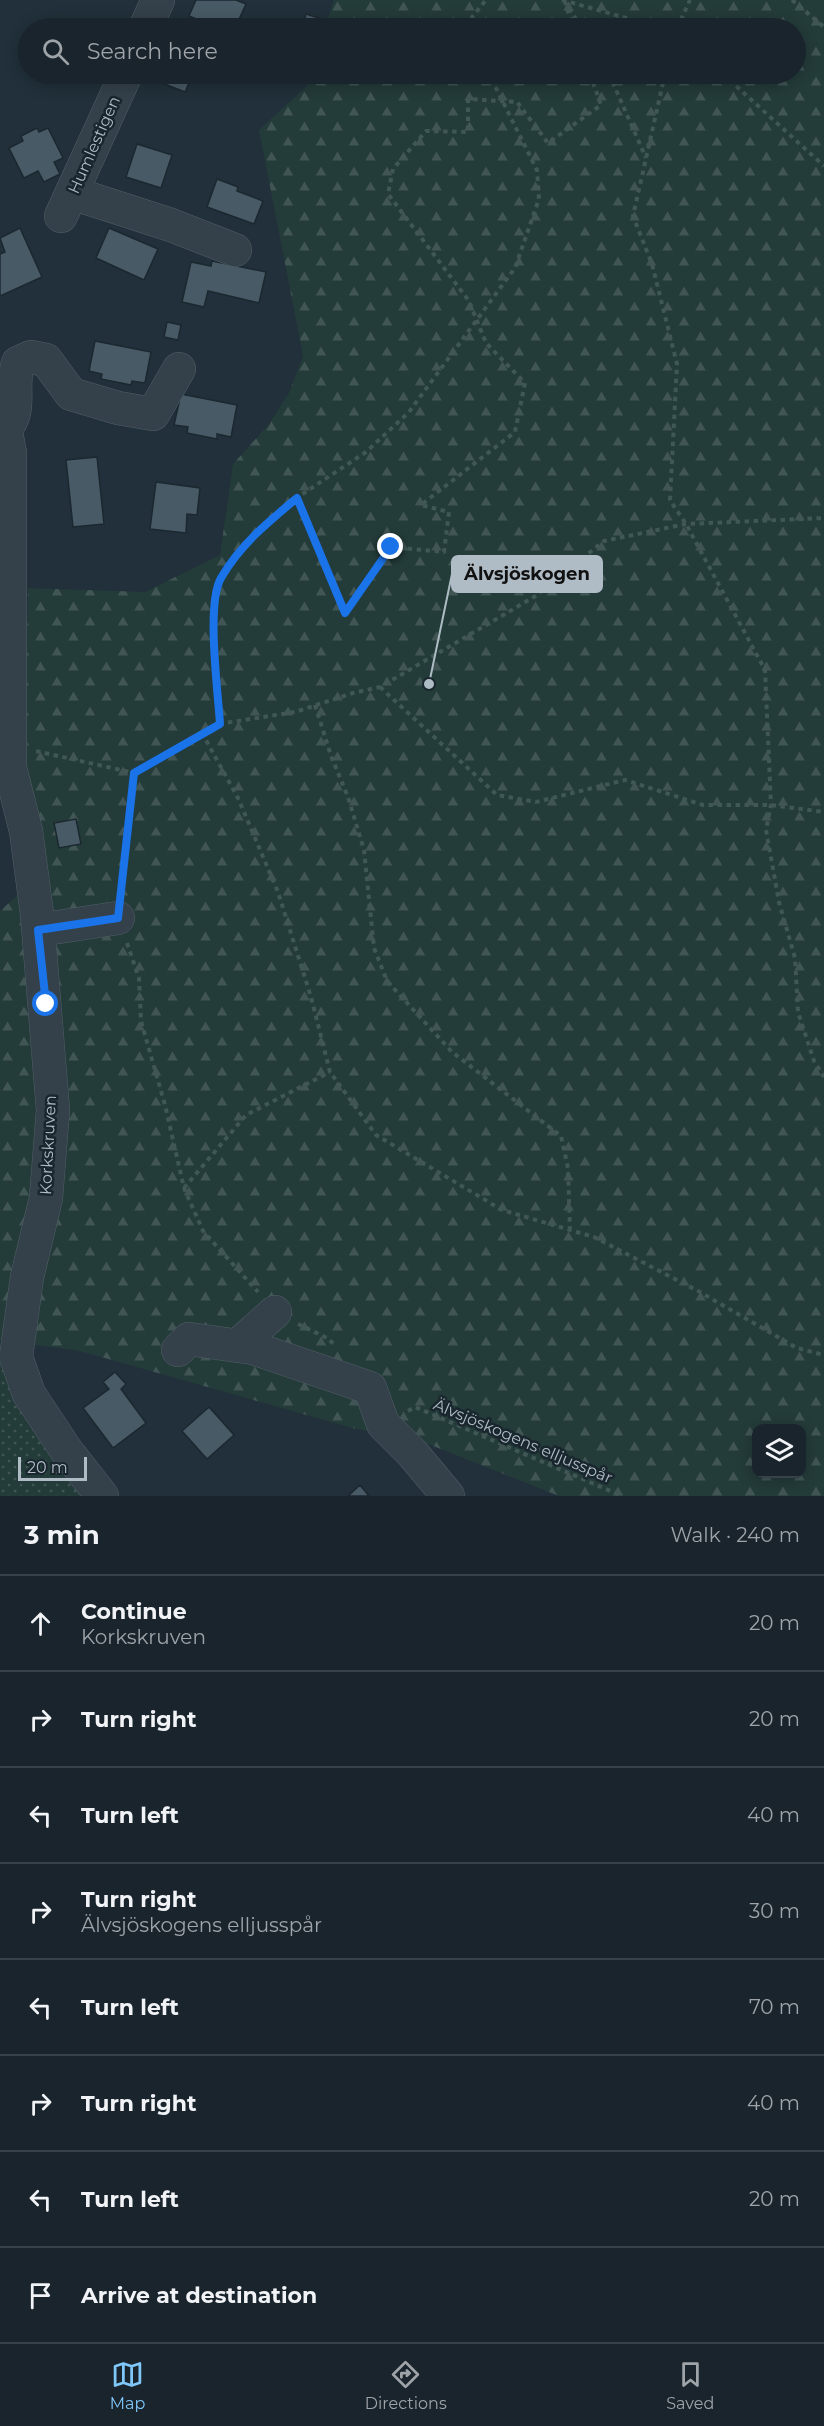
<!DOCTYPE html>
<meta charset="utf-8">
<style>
:root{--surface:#19242c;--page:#222c34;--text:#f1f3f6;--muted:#9fa4a9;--line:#374148;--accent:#80c7fa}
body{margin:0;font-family:Montserrat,sans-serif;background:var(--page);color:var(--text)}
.controls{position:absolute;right:18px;bottom:18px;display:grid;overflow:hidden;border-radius:12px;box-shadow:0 3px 15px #0003}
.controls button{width:54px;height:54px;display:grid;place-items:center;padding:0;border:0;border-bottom:2px solid var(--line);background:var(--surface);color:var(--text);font:30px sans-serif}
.scale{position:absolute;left:18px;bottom:15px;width:69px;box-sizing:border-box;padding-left:6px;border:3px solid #afbcc6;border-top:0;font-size:16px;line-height:21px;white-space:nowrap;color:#afbcc6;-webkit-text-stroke:4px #1a262e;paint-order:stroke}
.stop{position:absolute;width:18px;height:18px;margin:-14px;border:4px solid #1a73e8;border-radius:50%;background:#fff}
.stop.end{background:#1a73e8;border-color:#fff;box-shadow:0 2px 6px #0008}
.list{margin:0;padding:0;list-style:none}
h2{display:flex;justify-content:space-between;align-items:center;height:78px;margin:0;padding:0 24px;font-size:26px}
h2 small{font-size:20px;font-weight:400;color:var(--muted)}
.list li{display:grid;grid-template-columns:39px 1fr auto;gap:18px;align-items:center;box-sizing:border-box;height:96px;padding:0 24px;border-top:2px solid var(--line)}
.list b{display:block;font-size:22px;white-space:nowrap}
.list p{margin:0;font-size:20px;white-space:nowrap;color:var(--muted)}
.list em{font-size:20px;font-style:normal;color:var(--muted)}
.icon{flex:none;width:33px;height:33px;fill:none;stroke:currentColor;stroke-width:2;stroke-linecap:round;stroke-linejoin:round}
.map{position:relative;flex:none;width:824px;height:1496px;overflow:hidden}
.search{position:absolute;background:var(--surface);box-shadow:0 3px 15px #0003;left:18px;right:18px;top:18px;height:66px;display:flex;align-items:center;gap:15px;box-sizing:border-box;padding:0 21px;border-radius:33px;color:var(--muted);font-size:22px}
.sheet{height:846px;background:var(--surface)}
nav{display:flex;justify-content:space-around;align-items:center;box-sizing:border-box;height:84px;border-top:2px solid var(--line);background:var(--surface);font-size:16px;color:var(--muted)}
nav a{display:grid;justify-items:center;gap:3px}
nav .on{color:var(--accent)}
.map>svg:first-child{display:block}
.green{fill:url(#green-dots)}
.forest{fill:url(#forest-firs);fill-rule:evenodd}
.building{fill:#485a65;stroke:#1c2830;stroke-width:1.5}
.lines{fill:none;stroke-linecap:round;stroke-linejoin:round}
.minor-casing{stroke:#525f67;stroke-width:34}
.path{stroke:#405755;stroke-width:4;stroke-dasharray:4.5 4.5;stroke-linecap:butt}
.minor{stroke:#34414a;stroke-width:33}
.route{stroke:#1a73e8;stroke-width:8}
.labels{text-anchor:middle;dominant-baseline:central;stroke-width:5;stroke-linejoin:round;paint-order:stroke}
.street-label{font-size:16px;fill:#afbcc6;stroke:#1a262e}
.leader{fill:none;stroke:#afbcc6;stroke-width:2}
.callout-dot{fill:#afbcc6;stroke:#1a262e;stroke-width:2}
.callout{fill:#afbcc6;stroke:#afbcc6;stroke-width:2}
.callout-label{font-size:18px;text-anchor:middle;font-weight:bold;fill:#111}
</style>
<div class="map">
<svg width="824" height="1496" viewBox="0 0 824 1496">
<defs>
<pattern id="green-dots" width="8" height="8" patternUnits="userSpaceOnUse" patternTransform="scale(1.5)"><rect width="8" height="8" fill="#233b39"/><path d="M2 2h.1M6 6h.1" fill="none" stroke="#405554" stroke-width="1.8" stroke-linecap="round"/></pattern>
<pattern id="forest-firs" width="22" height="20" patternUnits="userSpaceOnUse" patternTransform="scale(1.5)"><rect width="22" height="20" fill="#233b39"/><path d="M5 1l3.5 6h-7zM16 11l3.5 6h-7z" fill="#405554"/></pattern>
</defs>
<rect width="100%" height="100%" fill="#21303a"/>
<path class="green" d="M0,1356l85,140h-85z"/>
<path class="forest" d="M334,0h490v1496h-265l-141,-56 -66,-12 -272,-77 -80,-11v-429l48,-43 -23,-101 3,-179 117,4 75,-37 13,-91 36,-40 20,-31 14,-37 -44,-226 49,-45 4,-11h484v-46h-471zM756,1428h46v46h-46z"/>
<path class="building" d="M196,0h40l10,4 -11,24h-17l-29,-12z
M306,14l13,4 -3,10h-14z
M65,74h23l-4,8z
M166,74h27l-8,18 -23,-9z
M37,128l2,4 9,-4 15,30 -9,4 6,12 -16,8 -6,-11 -14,7 -15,-30 14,-7 -2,-5z
M137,144l35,11 -11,33 -35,-11z
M217,179l21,8 -1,4 26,10 -9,23 -47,-17z
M20,228l22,49 -42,19v-42l5,-2 -5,-14z
M109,228l49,21 -14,31 -48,-22z
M212,261l54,11 -7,31 -51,-12 -4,16 -22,-5 9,-40 20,4z
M167,322l14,3 -3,15 -14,-3z
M95,341l56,11 -6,31 -13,-2 -1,4 -30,-6 1,-5 -13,-3z
M181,394l56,11 -6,32 -14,-3v5l-30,-6 1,-6 -14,-2z
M97,457l7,67 -31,3 -7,-67z
M156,482l44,6 -3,27 -10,-1 -1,19 -36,-4z
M76,819l5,25 -22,4 -5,-25z
M115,1372l11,12 -5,5 25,34 -33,25 -30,-40 26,-19 -6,-7z
M209,1407l25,28 -27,24 -25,-28z
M360,1485l9,11h-21z"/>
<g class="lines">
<defs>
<path id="minor" d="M145,28l13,-28
M72,193l99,32 64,25
M61,216l65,-142
M0,400l10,53v315l16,63 11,83 16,196 -7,88 -19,79 -11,80 13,37 37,56 36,46
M9,424c12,-17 2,-40 9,-61l13,-6 15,3 25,34 47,14 35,6 26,-45
M38,930l80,-12
M238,1345l37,-33
M178,1350l11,-11 64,9 117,40 13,36 30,30 35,42"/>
</defs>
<use href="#minor" class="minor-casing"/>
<path class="path" d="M562,0l100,28
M792,0l32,27
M564,1l18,27
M567,9l7,19
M474,28l-2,-11 14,-17
M677,28l13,-28
M590,74l11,31 -53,38 -31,-41 -49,-3v33l-42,-1 -33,38 -5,25 81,107 17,42 39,40 -10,49 -94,73 28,7 -5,40 -53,-5 -46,66 -49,-115c-28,24 -56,47 -75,80 -15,26 -4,112 -1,146l-18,9 36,65 40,94 33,105 19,75 46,63 126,75 92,27 106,55 97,56 27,7
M609,74l37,84
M665,74l-32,142 19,48 25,100 -7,136 16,24 79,146 6,135 -5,25 13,72 16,56 3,54 16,49 10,16
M723,74l101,92
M295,499l71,-47 43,-40 106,-144 24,-69 -2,-29 -48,-96
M380,687l117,108 39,7 89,-22 78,25h68l53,7
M315,705l16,51 17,41 16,53 10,98 13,33 65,71 109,84 7,32 2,62
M219,724l76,-12 58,-19 27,-6 154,-90 70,-56 82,-17 138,-6
M36,751l98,22
M134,773l70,-41
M121,892l13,-119
M127,943l12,35 2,43 24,84 19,83 19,43 55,61
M184,1188l62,-73 84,-43
M298,1324l31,15 6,7
M408,1411l7,-4 207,89"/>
<use href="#minor" class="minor"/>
</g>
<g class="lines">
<path class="route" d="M46,1004l-8,-74 80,-12 16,-145 86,-49c-2,-33 -14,-120 1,-146 19,-33 47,-56 76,-80l48,115 46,-66"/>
</g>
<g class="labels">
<g class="street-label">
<text transform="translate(94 145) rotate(-66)">Humlestigen</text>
<text transform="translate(48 1145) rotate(-87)">Korkskruven</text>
<text transform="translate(523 1441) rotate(23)">Älvsjöskogens elljusspår</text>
</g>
</g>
<path class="leader" d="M429 684L452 574"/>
<circle class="callout-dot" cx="429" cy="684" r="6"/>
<rect class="callout" x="452" y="556" width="150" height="36" rx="6"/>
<g class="callout-label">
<text x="527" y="580">Älvsjöskogen</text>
</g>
</svg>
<div class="controls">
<button><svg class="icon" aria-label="layers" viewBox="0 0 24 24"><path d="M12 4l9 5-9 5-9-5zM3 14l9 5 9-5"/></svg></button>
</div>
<div class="scale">20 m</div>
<div class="stop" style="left:46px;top:1004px"></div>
<div class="stop end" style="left:391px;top:547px"></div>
<div class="search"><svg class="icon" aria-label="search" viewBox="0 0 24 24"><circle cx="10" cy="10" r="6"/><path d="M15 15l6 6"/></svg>Search here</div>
</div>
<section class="sheet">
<h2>3 min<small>Walk · 240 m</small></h2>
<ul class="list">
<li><svg class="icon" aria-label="ahead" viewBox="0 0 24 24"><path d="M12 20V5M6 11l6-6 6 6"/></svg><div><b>Continue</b><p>Korkskruven</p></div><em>20 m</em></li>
<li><svg class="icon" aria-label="right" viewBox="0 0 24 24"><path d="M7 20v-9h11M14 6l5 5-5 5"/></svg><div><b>Turn right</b></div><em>20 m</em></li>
<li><svg class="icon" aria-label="left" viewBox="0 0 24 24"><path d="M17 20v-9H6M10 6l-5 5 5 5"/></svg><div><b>Turn left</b></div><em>40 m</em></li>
<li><svg class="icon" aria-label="right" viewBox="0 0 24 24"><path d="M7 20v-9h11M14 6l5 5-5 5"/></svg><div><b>Turn right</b><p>Älvsjöskogens elljusspår</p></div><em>30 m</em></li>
<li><svg class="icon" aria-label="left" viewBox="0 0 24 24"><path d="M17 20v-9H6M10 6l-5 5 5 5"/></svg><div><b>Turn left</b></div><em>70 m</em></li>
<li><svg class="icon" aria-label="right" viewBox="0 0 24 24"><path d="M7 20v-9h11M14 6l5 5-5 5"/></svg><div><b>Turn right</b></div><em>40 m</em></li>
<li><svg class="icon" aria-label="left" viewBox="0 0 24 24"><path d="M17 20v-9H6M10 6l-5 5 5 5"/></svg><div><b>Turn left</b></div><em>20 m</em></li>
<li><svg class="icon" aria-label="arrive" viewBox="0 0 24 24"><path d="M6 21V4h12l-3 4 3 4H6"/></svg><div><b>Arrive at destination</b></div></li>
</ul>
</section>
<nav>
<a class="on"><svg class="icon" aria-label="map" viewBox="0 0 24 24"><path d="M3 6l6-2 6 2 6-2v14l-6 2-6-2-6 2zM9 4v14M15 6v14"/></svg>Map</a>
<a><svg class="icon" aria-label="directions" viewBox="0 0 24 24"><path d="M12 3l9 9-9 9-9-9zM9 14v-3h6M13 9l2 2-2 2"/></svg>Directions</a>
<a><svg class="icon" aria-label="saved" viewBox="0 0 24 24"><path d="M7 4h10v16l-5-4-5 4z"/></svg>Saved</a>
</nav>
